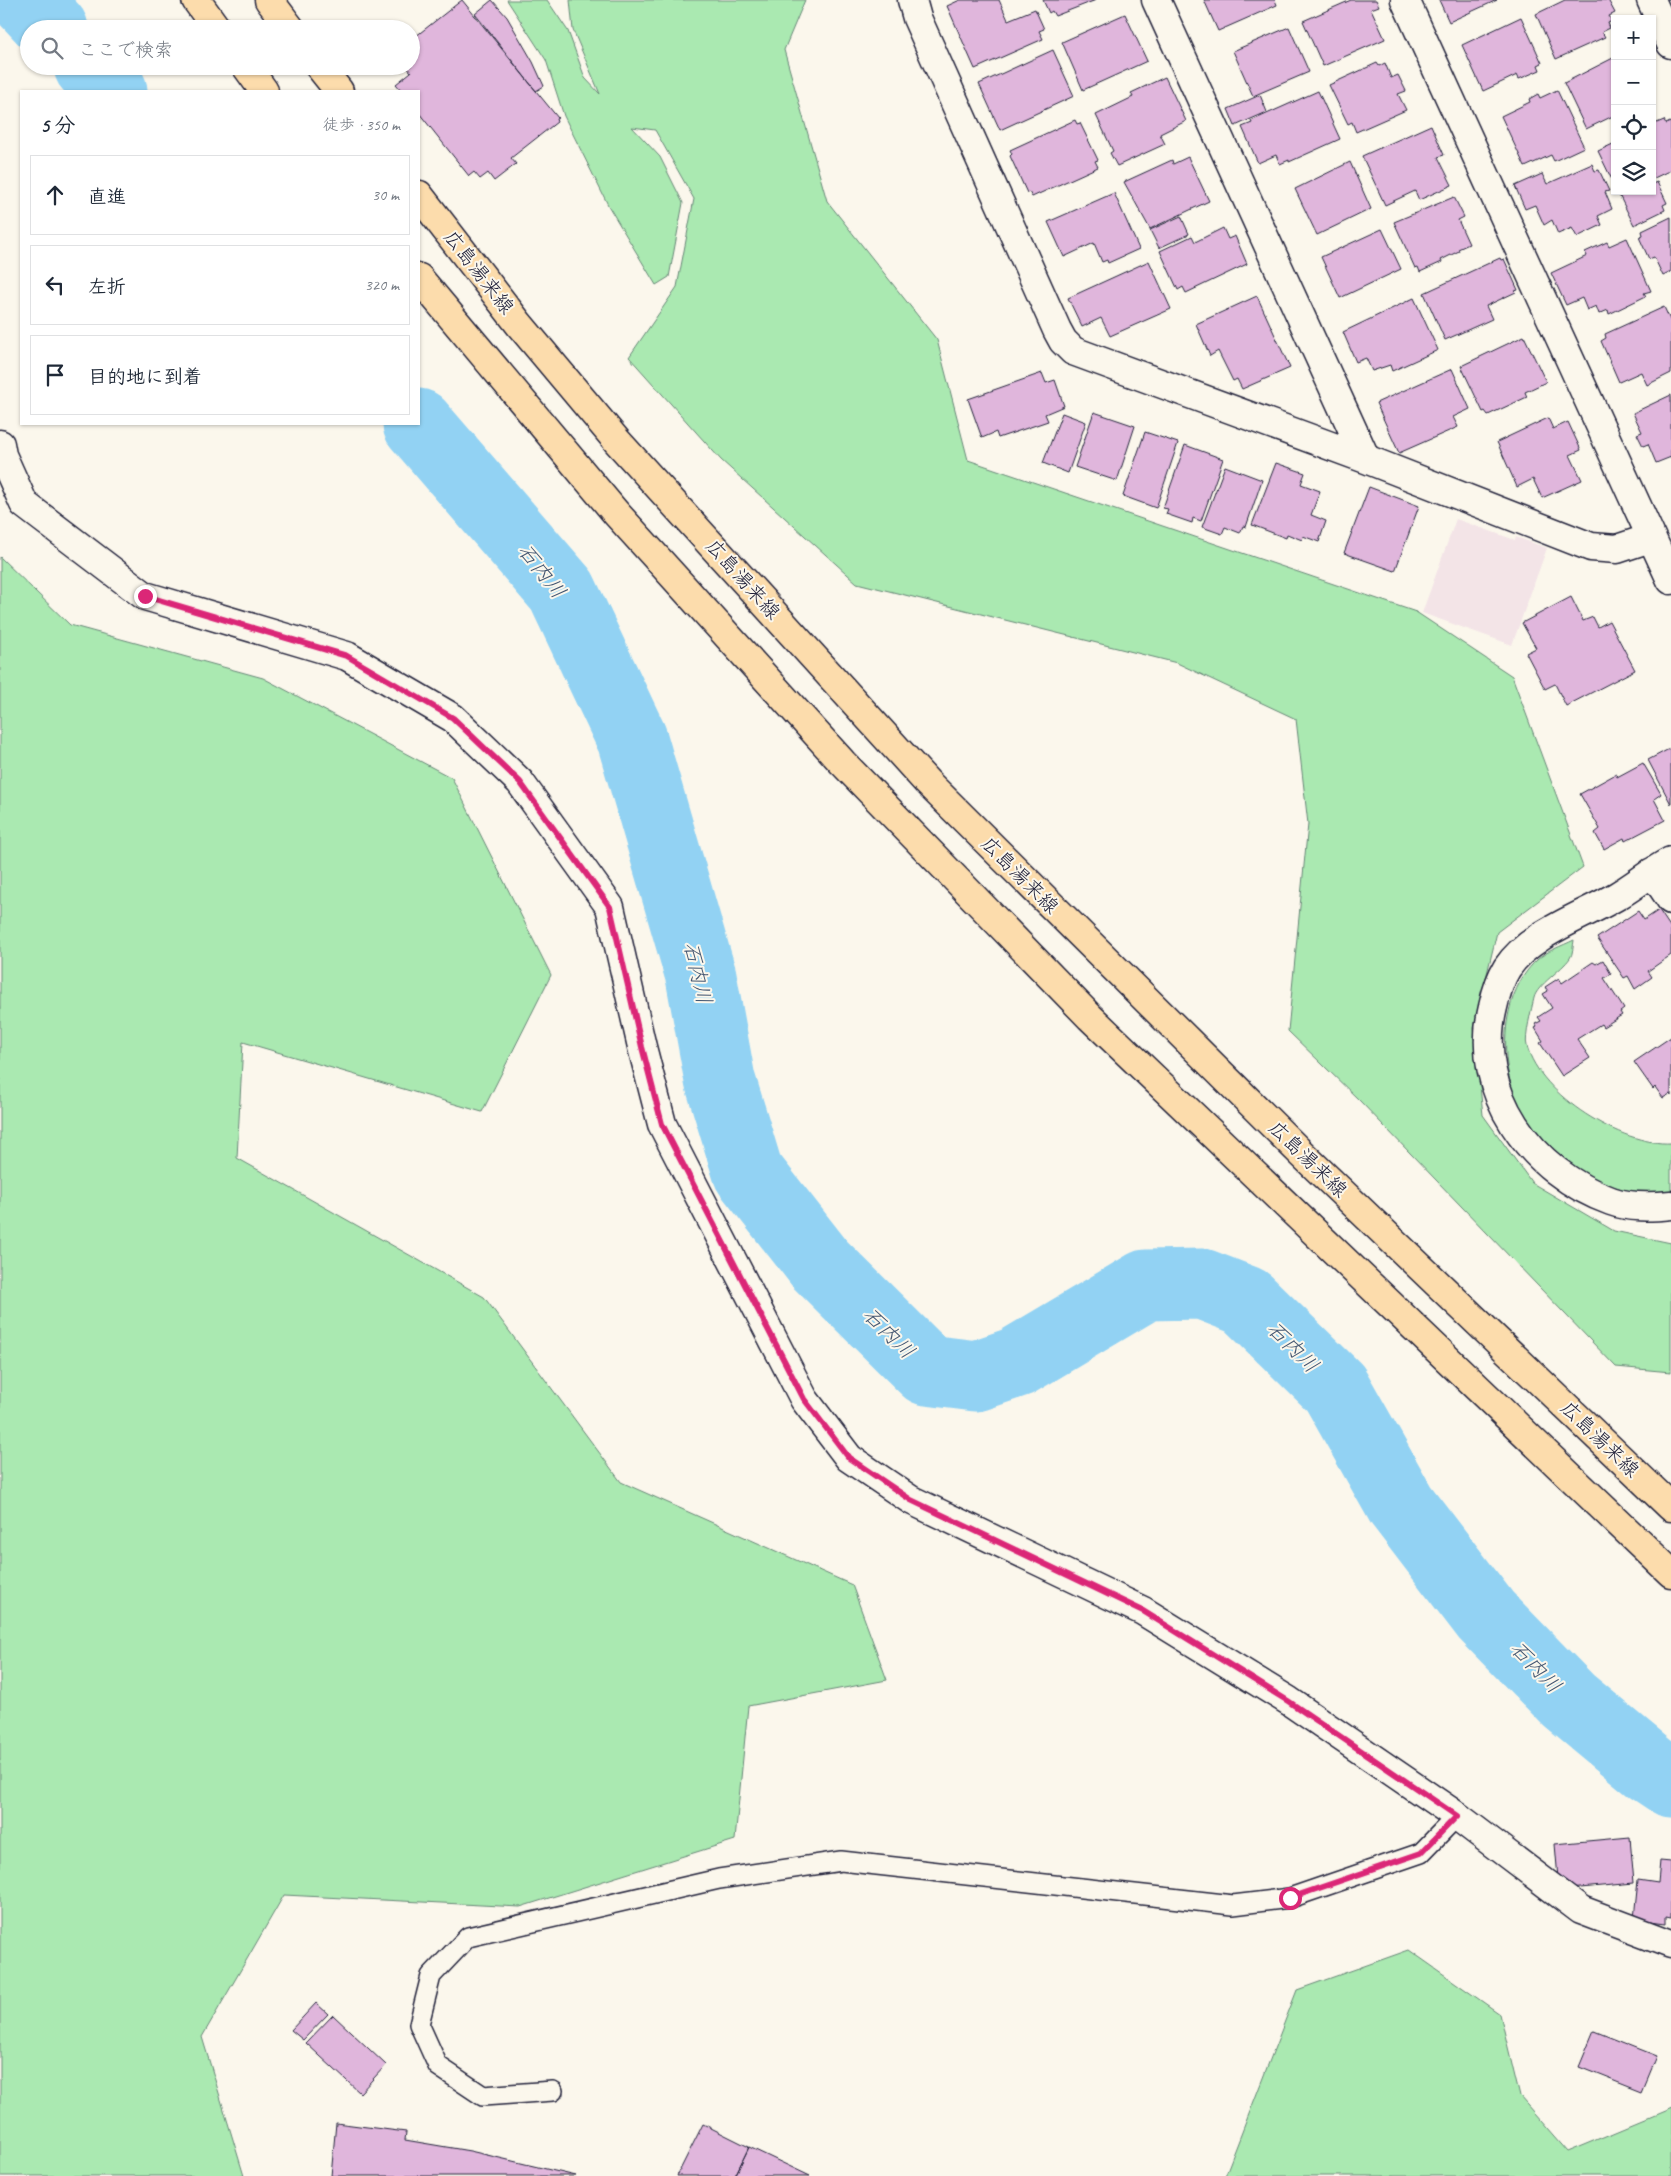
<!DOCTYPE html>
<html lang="ja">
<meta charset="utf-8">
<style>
:root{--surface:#fff;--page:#f2f2f3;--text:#1f2937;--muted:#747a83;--line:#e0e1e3}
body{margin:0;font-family:Caveat,"Klee One",sans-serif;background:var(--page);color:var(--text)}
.controls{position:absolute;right:15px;top:15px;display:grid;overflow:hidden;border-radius:0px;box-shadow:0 1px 4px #0004}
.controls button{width:45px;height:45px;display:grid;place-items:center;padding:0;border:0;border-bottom:1px solid var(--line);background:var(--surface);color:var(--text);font:25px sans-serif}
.stop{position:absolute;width:15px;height:15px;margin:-11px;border:4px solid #db2777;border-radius:50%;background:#fff}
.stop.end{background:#db2777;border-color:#fff;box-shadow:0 1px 5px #0008}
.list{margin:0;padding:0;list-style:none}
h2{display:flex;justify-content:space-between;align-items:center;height:65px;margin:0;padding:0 20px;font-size:21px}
h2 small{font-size:16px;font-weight:400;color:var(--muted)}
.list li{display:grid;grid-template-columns:32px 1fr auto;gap:15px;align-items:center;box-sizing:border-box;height:80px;margin:0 10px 10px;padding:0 10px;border:1px solid var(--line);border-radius:0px}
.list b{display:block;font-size:19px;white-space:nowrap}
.list em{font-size:16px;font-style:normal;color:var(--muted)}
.icon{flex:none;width:28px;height:28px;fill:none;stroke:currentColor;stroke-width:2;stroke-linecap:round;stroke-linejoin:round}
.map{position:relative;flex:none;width:1671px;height:2176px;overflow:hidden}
.search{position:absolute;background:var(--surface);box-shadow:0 1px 4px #0004;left:20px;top:20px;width:400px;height:55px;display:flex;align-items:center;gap:12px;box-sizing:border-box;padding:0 18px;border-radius:28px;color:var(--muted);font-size:19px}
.panel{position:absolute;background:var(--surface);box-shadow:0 1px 4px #0004;left:20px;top:90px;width:400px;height:335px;border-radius:0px}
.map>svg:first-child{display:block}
.built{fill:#f3e4e7}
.green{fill:#aae9b1;stroke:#668676}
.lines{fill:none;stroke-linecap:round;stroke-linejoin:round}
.river{stroke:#92d2f3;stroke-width:71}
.building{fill:#e0b6dc;stroke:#22223b}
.service-casing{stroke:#22223b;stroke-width:22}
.minor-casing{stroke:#22223b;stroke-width:31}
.primary-casing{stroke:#22223b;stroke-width:31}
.service{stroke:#fbf7ec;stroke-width:19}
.minor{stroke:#fbf7ec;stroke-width:28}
.primary{stroke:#fcdcac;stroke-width:28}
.route{stroke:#db2777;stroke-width:6}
.labels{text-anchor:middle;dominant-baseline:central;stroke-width:4;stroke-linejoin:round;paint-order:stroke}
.street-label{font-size:20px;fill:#22223b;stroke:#fbf7ec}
.water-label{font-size:21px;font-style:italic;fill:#445772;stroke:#fbf7ec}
</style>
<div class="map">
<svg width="1671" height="2176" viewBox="0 0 1671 2176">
<rect width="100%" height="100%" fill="#fbf7ec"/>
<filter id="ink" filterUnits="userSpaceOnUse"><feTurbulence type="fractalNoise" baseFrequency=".02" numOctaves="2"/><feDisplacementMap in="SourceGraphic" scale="10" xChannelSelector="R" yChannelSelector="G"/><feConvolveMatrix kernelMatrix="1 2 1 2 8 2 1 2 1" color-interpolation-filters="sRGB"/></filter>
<g filter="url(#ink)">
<path class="built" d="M1456,519l59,21 1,-3 31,11 -35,97 -90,-32z"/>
<path class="green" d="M507,0h40l21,31 17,47 15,16 -27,-64 -3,-30h235l-21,50 43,151 110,139 31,120 448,152 96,64 71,191 -86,65 -23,96 9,87 49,68 82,48 57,12v129l-55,-5 -257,-267 -71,-69 20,-207 -12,-105 -119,-56 -320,-80 -136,-123 -92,-103 48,-70 17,-88 -39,-69 -23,-3 28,30 23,46 -14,74 -13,8 -47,-78 -45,-91 -18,-56z
M0,557l70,68 193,53 189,100 99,197 -69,137 -239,-70 -6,116 247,139 137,185 231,103 35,95 -139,26 -13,134 -215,67 -236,-12 -82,142 42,139h-244z
M1574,940c-1,6 -1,14 -4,18 -8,12 -33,27 -36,40 -2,9 -10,40 -7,48 13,49 95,100 144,97v51c-94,3 -172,-64 -165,-162 2,-26 11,-54 31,-72 9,-9 25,-14 37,-20z
M1409,1950l91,64 20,83 48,55 103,-43v67h-446l72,-186z"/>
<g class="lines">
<path class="river" d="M26,0l27,29
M89,66l23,25
M418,424l144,167 70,148 69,237 19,104 28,92 72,92 107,106 49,6 41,-14 129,-77 56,-1 44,17 89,87 66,117 85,111 83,85 81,67 21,14"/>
</g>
<path class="building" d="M462,0l96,118 -2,1 1,3 -46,36 5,6 -22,17 -6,-8 -8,6 -6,-7 -5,4 -50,-63v-22h-17l-6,-7 15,-12 -5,-6h5l2,-7 -2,-19z
M492,0l15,17 26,45 11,24 -8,5 -61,-77z
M960,0h39l9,20 27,-11 9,20 -5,2 4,8 -68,30 -28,-63z
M1043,0h53l-41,16 -3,-5 -3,2z
M1204,0h71l2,5 -59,26z
M1351,0h25l3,6 -8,3 14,30 -62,27 -20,-45z
M1439,0h58l-48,22z
M1565,0h43l7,13 -6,3 3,5 -4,2 2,5 -8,4 3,5 -49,22 -20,-45z
M1125,14l22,47 -64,29 -21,-48z
M1521,17l21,46 -4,2 2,5 -21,9 -2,-4 -34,16 -21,-46z
M1289,27l20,45 -56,24 -20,-45z
M1053,50l21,46 -74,34 -21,-46z
M1615,57v58l-29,14 -22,-46z
M1377,63l2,3 6,-3 6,15 7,-3 8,16 -8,3 8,16 -50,22 -4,-10 -4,2 -19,-39z
M1165,77l21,44 -26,13 5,10 -48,22 -7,-13 3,-2 -17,-36 37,-18 -2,-4z
M1557,90l27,57 -30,14 -3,-6 -26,12 -24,-51 29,-14 -1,-3 9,-5 2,4z
M1318,91l22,48 -51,23v-2l-9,4 -4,-9 -18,8 -16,-36 10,-4 -1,-2z
M1260,95l7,17 -32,14 -7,-17z
M1075,120l2,4 3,-1 18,37 -3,1 3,6 -66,30 -3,-5 -2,1 -17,-37 2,-2 -2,-4z
M1664,120l2,4 4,-2 1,2v46l-19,9v-54z
M1431,125l13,30 -6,2 14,28 -33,15 -4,-9 -30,14 -23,-49z
M1615,143v43l-17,-35z
M1188,157l21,44 -59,28 -26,-47 48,-22 1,4z
M1350,162l21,47 -54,26 -22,-46z
M1592,164l3,7 4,-1 10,21 -4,1 7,17 -14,7 4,9 -25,12 -5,-9 -14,6 -6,-14 -8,5 -9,-20 -10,4 -10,-23 27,-12 5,10z
M1657,182l10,21 -4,2 2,5 -31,15 -15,-30 9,-4h24v-7z
M1114,193l25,56 -31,14 -1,-3 -5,2 -8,-19 -30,14 -16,-35z
M1454,197l10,20 -6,3 11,24 -11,5 1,2 -18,9 1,2 -22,10 -2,-5 -3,1 -21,-46z
M1181,216l8,18 -30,14 -9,-18z
M1671,217v55l-8,4 -9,-19 -5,2 -10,-22 4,-2 -1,-4z
M1223,228l5,11 7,-3 12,28 -61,29 -3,-6 -5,3 -18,-39 32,-15 3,6z
M1382,229l19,40 -61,29 -19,-41z
M1627,238l24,53 -7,2 2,3 -37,18 -1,-4 -9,4 -3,-8 -9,4 -5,-12 -16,7 -15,-32 36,-17 -2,-4 22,-10 2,4z
M1500,258l1,2 3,-1 14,31 -3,1 1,1 -30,14 6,13 -47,21 -21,-47z
M1149,261l22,48 -61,27 -9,-18 -19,9 -14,-29z
M1257,296l33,72 -48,21 -5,-10 -4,2 -15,-30 -8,5 -14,-32z
M1414,298l24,52 -46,21 -2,-6 -18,6 -6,-13 -10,4 -13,-30z
M1664,307l7,15v51l-24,12 -6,-13 -22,10 -18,-41 5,-3 -1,-4z
M1524,336l22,46 -21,10 2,5 -39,18 -3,-4 -2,1 -22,-46z
M1452,369l18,40 -17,8 5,10 -59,26 -23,-50z
M1042,373l4,10 9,-3 9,26 -19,8 3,7 -50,17 -2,-6 -14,6 -14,-39z
M1671,395v62l-15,6 -8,-19 -5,2 -6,-12 5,-2 -9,-19z
M1094,412l41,14 -18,55 -42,-14z
M1062,413l24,9 -18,51 -25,-10z
M1548,418l5,11 15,-7 13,28 -11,5 12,25 -40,18 -9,-19 -16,8 -20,-45z
M1145,432l33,11 -22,65 -33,-12z
M1185,445l38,14 -22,62 -8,-3 -1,5 -26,-9 2,-5 -5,-1z
M1276,463l29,10 -4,11 19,7 -9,24 15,6 -7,21 -16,-6 -1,4 -15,-6 -1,4 -34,-13z
M1225,466l37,14 -16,47 -3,-1 -3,7 -15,-6 -3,7 -20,-7z
M1369,487l50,19 -24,65 -51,-18z
M1571,597l12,24 10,-4 5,10 11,-6 26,49 -69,36 -11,-22 -10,5 -19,-36 10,-5 -14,-25z
M1671,748v56l-23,-44z
M1643,763l18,31 -7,5 11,21 -40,21 -1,-3 -20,11 -9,-16 5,-4 -20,-35 36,-20 1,3z
M1659,910l12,18v27l-23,16 4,6 -17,12 -7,-13 -4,2 -27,-40 41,-27 6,9z
M1603,960l8,14 -7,4 20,31 -4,3 2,3 -19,12 -2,-3 -24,15 13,19 -28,18 -22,-33 3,-2 -8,-13 2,-1 -2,-3 6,-3 -3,-4 14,-9 -9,-14 5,-3 -3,-4 14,-9 3,5 31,-21 3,2z
M1671,1037v59l-1,-2 -7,4 -8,-11 -2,2 -19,-27z
M1630,1837l4,46 -75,7 -4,-46z
M1660,1861l11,1v55l-5,-1v7l-32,-4 4,-39 20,3z
M316,2003l12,11 -25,26 -12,-10z
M333,2015l53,50 -26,28 -54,-50z
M1594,2031l63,25 -15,36 -63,-25z
M336,2123l70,9 -1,8 65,11 106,25h-245z
M703,2124l46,23 -14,29h-58z
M749,2147l61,29h-75z"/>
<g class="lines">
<defs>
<path id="service" d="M553,2091l-70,5 -45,-30 -19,-42 12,-48 37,-39 251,-58 122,-18 392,44 57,-7 131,-45 36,-37"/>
<path id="minor" d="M912,0l5,18 140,312 6,11 10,10 293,108 225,88 26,2 33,-11
M1156,0l210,459
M1405,0l266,580
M1651,0l20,44
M0,444l2,11 22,49 121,92 202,60 106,62 67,64 90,125 32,140 20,77 142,275 45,59 62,42 232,111 146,90 168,115 124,94 90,34
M1671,861c-19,10 -35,24 -54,35 -34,20 -88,38 -110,72 -7,11 -11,25 -14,39 -21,85 39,166 118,194 19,7 40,6 60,4
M1652,872l19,28"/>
<path id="primary" d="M196,0l21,29
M269,0l22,29
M246,66l18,25
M319,66l20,25
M419,195l100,129 98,117 310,341 376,373 368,352
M419,278l197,235 226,249 248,255 581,556"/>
</defs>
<use href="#service" class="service-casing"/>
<use href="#minor" class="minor-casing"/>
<use href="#primary" class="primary-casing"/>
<use href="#service" class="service"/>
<use href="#minor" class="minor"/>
<use href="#primary" class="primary"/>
</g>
</g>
<g class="lines" filter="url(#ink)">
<path class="route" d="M145,596l202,60 106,62 67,64 90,125 32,140 20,77 142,275 45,59 62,42 232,111 145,90 169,115 -36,37 -131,45"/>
</g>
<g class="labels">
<g class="street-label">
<text transform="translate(479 272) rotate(52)">広島湯来線</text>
<text transform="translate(743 579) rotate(48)">広島湯来線</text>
<text transform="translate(1020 875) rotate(45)">広島湯来線</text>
<text transform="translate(1308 1159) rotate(44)">広島湯来線</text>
<text transform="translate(1600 1439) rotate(44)">広島湯来線</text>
</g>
<g class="water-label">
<text transform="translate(542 571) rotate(52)">石内川</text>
<text transform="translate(698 973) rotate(77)">石内川</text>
<text transform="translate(889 1333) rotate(45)">石内川</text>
<text transform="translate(1293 1347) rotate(45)">石内川</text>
<text transform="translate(1536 1667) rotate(46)">石内川</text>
</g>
</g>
</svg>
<div class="controls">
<button>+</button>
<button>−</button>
<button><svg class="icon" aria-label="locate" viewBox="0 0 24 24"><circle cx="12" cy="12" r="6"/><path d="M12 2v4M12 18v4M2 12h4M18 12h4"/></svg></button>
<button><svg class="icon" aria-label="layers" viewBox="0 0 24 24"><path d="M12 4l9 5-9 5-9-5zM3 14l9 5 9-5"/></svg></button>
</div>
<div class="stop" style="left:1290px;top:1898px"></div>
<div class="stop end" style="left:145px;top:596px"></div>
<div class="search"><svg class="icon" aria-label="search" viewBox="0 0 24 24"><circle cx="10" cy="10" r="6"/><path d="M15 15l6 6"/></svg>ここで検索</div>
<section class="panel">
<h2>5 分<small>徒歩 · 350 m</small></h2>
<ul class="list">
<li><svg class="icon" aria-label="ahead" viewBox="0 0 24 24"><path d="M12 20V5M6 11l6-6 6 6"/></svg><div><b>直進</b></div><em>30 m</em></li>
<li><svg class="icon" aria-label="left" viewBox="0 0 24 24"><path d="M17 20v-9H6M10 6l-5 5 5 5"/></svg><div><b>左折</b></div><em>320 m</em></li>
<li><svg class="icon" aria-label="arrive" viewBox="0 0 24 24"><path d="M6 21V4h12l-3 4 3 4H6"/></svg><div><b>目的地に到着</b></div></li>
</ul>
</section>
</div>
